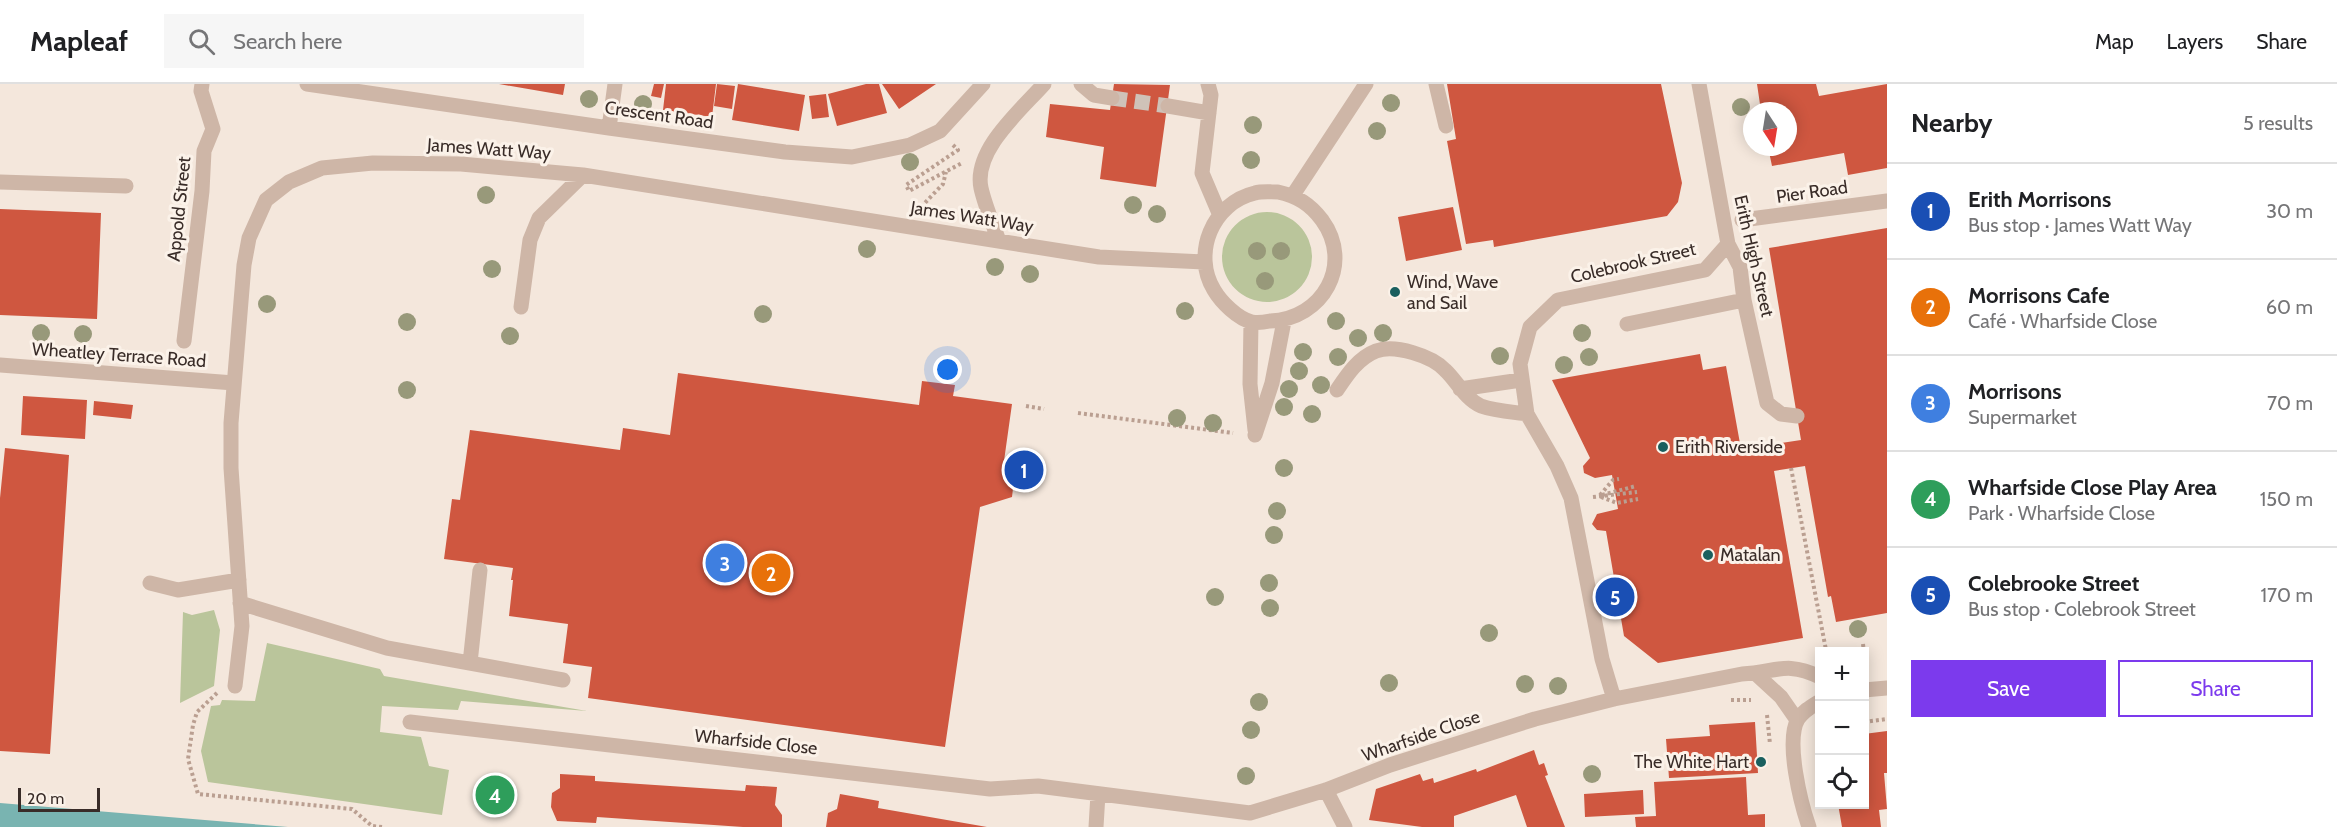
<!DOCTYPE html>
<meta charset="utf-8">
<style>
:root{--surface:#fff;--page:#f6f6f6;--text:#202124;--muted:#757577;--line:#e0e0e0;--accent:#7c3aed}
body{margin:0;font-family:Cabin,sans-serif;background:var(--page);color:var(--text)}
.controls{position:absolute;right:18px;bottom:18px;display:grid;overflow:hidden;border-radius:0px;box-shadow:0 3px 15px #0003}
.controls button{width:54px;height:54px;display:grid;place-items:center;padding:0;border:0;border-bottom:2px solid var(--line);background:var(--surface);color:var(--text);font:30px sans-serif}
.compass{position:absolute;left:1743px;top:18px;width:54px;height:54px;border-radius:50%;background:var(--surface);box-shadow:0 3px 15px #0003;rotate:168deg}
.scale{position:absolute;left:18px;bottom:15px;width:82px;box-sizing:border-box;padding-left:6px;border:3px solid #392c28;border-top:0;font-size:16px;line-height:21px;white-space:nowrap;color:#392c28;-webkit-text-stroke:4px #fbf2e9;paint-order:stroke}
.you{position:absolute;left:948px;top:286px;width:21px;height:21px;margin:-15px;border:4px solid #fff;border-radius:50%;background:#1a73e8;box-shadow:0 0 0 9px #1a73e833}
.badge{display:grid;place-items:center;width:39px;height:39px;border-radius:50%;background:var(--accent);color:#fff;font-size:20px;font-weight:700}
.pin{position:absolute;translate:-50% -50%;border:3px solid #fff;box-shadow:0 2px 6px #0006}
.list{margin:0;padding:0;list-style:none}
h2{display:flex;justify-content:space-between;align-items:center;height:78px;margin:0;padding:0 24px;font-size:26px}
h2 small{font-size:20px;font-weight:400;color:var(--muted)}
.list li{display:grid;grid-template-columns:39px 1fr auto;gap:18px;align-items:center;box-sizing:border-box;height:96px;padding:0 24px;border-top:2px solid var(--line)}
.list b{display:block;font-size:22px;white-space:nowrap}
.list p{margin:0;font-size:20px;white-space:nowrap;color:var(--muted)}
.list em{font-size:20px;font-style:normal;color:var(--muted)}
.actions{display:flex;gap:12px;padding:18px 24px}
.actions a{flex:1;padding:14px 0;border:2px solid var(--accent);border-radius:0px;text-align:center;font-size:21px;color:var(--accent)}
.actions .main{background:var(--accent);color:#fff}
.icon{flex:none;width:33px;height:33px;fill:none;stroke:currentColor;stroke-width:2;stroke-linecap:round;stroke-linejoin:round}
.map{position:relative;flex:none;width:1887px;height:743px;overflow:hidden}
header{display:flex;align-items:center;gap:36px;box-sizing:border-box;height:84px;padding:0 30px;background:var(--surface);border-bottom:2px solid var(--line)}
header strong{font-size:28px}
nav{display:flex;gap:33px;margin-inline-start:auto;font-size:21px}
.search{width:420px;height:54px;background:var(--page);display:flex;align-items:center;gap:15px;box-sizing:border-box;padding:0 21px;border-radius:0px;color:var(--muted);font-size:22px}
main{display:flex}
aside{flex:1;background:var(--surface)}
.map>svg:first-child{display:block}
.green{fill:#bac59b}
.water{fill:#79b4b1}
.building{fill:#cf5740}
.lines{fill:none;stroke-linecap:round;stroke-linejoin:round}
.minor-tunnel{stroke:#cfc2b8;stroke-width:15;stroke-dasharray:15 8;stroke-linecap:butt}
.path{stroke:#ba9f91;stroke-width:4;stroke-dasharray:3 3;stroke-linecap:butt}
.minor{stroke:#ceb6a7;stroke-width:15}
.tree{fill:#98997a}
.poi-dot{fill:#1a5f5e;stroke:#fbf2e9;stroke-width:2}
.labels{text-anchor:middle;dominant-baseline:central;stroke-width:6;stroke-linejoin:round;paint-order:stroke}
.street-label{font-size:18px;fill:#392c28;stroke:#fbf2e9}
.poi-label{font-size:18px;fill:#392c28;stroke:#fbf2e9;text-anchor:start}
</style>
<header>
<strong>Mapleaf</strong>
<div class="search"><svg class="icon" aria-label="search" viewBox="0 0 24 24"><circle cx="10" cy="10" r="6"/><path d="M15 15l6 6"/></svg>Search here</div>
<nav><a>Map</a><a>Layers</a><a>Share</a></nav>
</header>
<main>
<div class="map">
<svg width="1887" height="743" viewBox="0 0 1887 743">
<rect width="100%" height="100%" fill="#f4e7dc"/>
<path class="green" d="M1222 173a45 45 0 1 1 90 0a45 45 0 1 1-90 0Z
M214,526l6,20 -6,56 -34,17 3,-91 9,3z
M267,559l113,26 4,7 203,35 -126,-10 -3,9 -76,-4 -2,26 41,5 8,29 20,4 -7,45 -234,-33 -7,-31 10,-45 9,-1 2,-5 33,1z"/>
<path class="water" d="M0,719l288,24h-288z"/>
<path class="building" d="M499,0h66l-2,11z
M654,0h10l-3,14 -10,-2z
M666,0h50l-4,33 -49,-7z
M717,0l18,2 -3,23 -18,-3z
M738,0l67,11 -6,36 -67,-11z
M866,0h13l8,29 -50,13 -9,-32z
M882,0h54l-37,25z
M1114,0l56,1 -14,102 -56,-8 4,-32 -58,-10 4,-33 60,6z
M1447,0h214l21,99 -4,19 -11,14 -173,31 -1,-7 -27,4 -19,-103 9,-2z
M1757,0h59l3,12 68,-12v84l-39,7 -4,-22 -72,13 -4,-19h20v-36h-27z
M826,10l3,23 -17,2 -3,-23z
M1453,123l9,43 -56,11 -8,-44z
M0,125l101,4 -4,106 -97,-4z
M1887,144v385l-51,9 -5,-26 -3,1 -23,-131 -31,5 29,167 -145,25 -34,-27 -18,-105 -9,-1 -5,-6 5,-10 21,-5 -6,-34 -17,3 -11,-5 -1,-7 7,-8 -38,-78 148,-26 3,16 23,-4 15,83 60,-9 -32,-192z
M678,289l241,32 3,-24 33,4 -2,11 59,8 -8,57 12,2 -4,34 -32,10 -35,240 -357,-49 4,-31 -29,-4 5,-39 -59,-8 4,-36h-2l2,-12 -69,-9 8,-60 8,1 10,-70 150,20 3,-22 47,7z
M23,312l64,4 -2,39 -64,-4z
M94,317l39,4 -2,14 -38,-4z
M5,364l64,7 -19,299 -50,-3v-253z
M1755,638l3,51 -89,5 -3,-39 44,-3 -1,-11z
M1887,647v42h-3l3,36 -8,1 2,17h-39l-4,-23h26v-70z
M1534,666l5,15 5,-2 4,12 -3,1 20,51h-38l-11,-32 -62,21v11h-32l-53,-7 7,-31 44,-15 3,7 10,-3 1,5 42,-14 1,3z
M560,690l35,2v5l150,10 1,-6 31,2 -2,18 7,10v12h-39l-146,-10 -1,6 -39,-2 -6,-14 1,-14 8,-5z
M1746,693l2,38 17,-1v13h-129l-1,-10 21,-1 -2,-34z
M1643,706l1,24 -59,3 -1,-23z
M840,710l39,7 -1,7 109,19h-161l2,-14 9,-4z"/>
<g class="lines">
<path class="minor-tunnel" d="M1112,14l56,8"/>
<path class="path" d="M953,61l5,5 -52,35 3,6 53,-28
M921,123l22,-23 3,-12
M1026,322l18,3
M1078,329l155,20
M1791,384l35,182 -1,2
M1600,411l13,-15 6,-1
M1602,411l34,-9
M1593,413l44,-5
M1601,413l16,6 21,-4
M1863,560l1,8
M1864,570l3,16
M217,609l-20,19 -4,13 -5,34 10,35 154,15 20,17 11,1
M1731,616h20
M1767,631l3,29
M1864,638l23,-3
M1818,680l2,-30"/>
<path class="minor" d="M307,0l302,44 176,24 67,5 58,-12 30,-14 43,-47
M1081,0l13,11 18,3
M1208,0l3,11 -9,78 17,40
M1436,0l10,42
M1699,0l29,160 12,23 4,33 23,103 14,11 16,2
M1168,22l41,7
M609,44l6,-44
M0,98l126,4
M1278,108c19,4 32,12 44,28 32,44 1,99 -52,101 -5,1 -13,2 -18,1 -14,-3 -31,-20 -38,-32 -22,-36 -2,-87 41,-97 7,-2 15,-1 23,-1z
M1293,111l73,-111
M1742,136l145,-19
M999,157c-6,-17 -14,-35 -18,-53 -8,-38 40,-78 63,-104
M521,223l9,-67 9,-22 44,-43
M1251,238l-1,62 5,46
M1627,240l117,-24
M184,257l18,-150 2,-40 9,-22 -12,-38 1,-7
M0,281l234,18
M1460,305l61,-9
M1337,306c10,-15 21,-32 39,-39 19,-7 56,5 69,19 12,11 20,29 36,36 14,5 32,6 46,8
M1255,351l17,-52 12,-62
M150,499l28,7 61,-10
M240,519l147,45 176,32
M470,579l10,-93
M1756,590l25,23 16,23
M235,602l7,-60 -11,-158v-45l13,-158 5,-27 17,-38 23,-18 33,-14 51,-5 88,1 122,11 516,82 105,5
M1864,606l23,-2
M1614,615l-12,-40 -31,-161 -14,-32 -30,-52 -7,-50 10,-37 28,-27 147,-30 23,-26
M410,638l580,67 48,-3 212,27 76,-23 64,-25 145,-46 79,-20 128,-25c33,-1 43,-14 78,3
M1326,706l19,37
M1096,743l2,-33
M1809,743c-8,-23 -24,-86 -11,-108 5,-8 14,-13 22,-18"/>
</g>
<g class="tree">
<circle cx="589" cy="15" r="9"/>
<circle cx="1391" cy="19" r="9"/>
<circle cx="643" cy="20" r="9"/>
<circle cx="1741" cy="23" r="9"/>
<circle cx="1253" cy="41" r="9"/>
<circle cx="1377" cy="47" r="9"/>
<circle cx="1251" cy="76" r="9"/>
<circle cx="910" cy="78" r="9"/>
<circle cx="486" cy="111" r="9"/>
<circle cx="1133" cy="121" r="9"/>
<circle cx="1157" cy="130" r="9"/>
<circle cx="867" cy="165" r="9"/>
<circle cx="1257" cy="167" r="9"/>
<circle cx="1281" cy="167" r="9"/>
<circle cx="995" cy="183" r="9"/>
<circle cx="492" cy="185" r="9"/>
<circle cx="1030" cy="190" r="9"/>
<circle cx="1265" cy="197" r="9"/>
<circle cx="267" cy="220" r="9"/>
<circle cx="1185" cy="227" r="9"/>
<circle cx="763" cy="230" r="9"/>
<circle cx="1336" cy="237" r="9"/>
<circle cx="407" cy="238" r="9"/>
<circle cx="41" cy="249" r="9"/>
<circle cx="1383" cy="249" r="9"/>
<circle cx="1582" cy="249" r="9"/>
<circle cx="83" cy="250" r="9"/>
<circle cx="510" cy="252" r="9"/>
<circle cx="1358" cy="254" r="9"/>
<circle cx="1303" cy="268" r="9"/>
<circle cx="1500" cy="272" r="9"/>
<circle cx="1338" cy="273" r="9"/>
<circle cx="1589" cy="273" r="9"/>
<circle cx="1564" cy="281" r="9"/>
<circle cx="1299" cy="287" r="9"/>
<circle cx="1321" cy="301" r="9"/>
<circle cx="1289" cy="305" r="9"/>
<circle cx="407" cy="306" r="9"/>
<circle cx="1284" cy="323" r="9"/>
<circle cx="1312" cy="330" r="9"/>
<circle cx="1177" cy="334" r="9"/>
<circle cx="1213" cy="339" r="9"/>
<circle cx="1284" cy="384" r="9"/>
<circle cx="1277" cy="427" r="9"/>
<circle cx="1274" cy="451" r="9"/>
<circle cx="1269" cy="499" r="9"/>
<circle cx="1215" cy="513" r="9"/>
<circle cx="1270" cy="524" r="9"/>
<circle cx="1858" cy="545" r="9"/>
<circle cx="1489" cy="549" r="9"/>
<circle cx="1389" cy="599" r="9"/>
<circle cx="1525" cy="600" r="9"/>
<circle cx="1558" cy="602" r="9"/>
<circle cx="1259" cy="618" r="9"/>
<circle cx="1251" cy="646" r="9"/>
<circle cx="1592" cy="690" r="9"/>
<circle cx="1246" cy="692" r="9"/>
</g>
<g class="poi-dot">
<circle cx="1395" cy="208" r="6"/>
<circle cx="1663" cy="363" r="6"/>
<circle cx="1708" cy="471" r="6"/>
<circle cx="1761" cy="678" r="6"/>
</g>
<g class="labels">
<g class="street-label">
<text transform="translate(659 31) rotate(8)">Crescent Road</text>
<text transform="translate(489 65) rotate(4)">James Watt Way</text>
<text transform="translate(1812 108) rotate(-8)">Pier Road</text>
<text transform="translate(179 125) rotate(-84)">Appold Street</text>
<text transform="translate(972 133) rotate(9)">James Watt Way</text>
<text transform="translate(1754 172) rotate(77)">Erith High Street</text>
<text transform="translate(1633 179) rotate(-13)">Colebrook Street</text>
<text transform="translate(119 271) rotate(4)">Wheatley Terrace Road</text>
<text transform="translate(1421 652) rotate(-19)">Wharfside Close</text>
<text transform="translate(756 658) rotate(6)">Wharfside Close</text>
</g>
<g class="poi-label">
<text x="1407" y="198">Wind, Wave<tspan x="1407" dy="21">and Sail</tspan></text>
<text x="1675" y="363">Erith Riverside</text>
<text x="1720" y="471">Matalan</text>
<text x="1749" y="678" text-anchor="end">The White Hart</text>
</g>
</g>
</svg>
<div class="controls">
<button>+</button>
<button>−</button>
<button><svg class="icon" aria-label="locate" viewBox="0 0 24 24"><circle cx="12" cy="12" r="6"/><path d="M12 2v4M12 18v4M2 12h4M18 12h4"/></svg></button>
</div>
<svg class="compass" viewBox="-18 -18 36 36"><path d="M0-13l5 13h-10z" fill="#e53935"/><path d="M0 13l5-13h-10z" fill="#757577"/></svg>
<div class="scale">20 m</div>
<div class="you"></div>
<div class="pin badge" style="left:1024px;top:386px;background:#1a4fb4">1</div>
<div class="pin badge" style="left:771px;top:489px;background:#e8710a">2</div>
<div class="pin badge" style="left:725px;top:479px;background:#3f7fe0">3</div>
<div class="pin badge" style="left:495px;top:711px;background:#2e9e5b">4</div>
<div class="pin badge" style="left:1615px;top:513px;background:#1a4fb4">5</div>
</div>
<aside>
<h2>Nearby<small>5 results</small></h2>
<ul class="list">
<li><span class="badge" style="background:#1a4fb4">1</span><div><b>Erith Morrisons</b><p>Bus stop · James Watt Way</p></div><em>30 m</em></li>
<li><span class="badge" style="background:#e8710a">2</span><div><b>Morrisons Cafe</b><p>Café · Wharfside Close</p></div><em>60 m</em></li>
<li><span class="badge" style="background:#3f7fe0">3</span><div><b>Morrisons</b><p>Supermarket</p></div><em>70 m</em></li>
<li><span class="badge" style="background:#2e9e5b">4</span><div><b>Wharfside Close Play Area</b><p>Park · Wharfside Close</p></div><em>150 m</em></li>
<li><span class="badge" style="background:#1a4fb4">5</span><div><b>Colebrooke Street</b><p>Bus stop · Colebrook Street</p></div><em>170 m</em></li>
</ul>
<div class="actions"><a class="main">Save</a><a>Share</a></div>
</aside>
</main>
